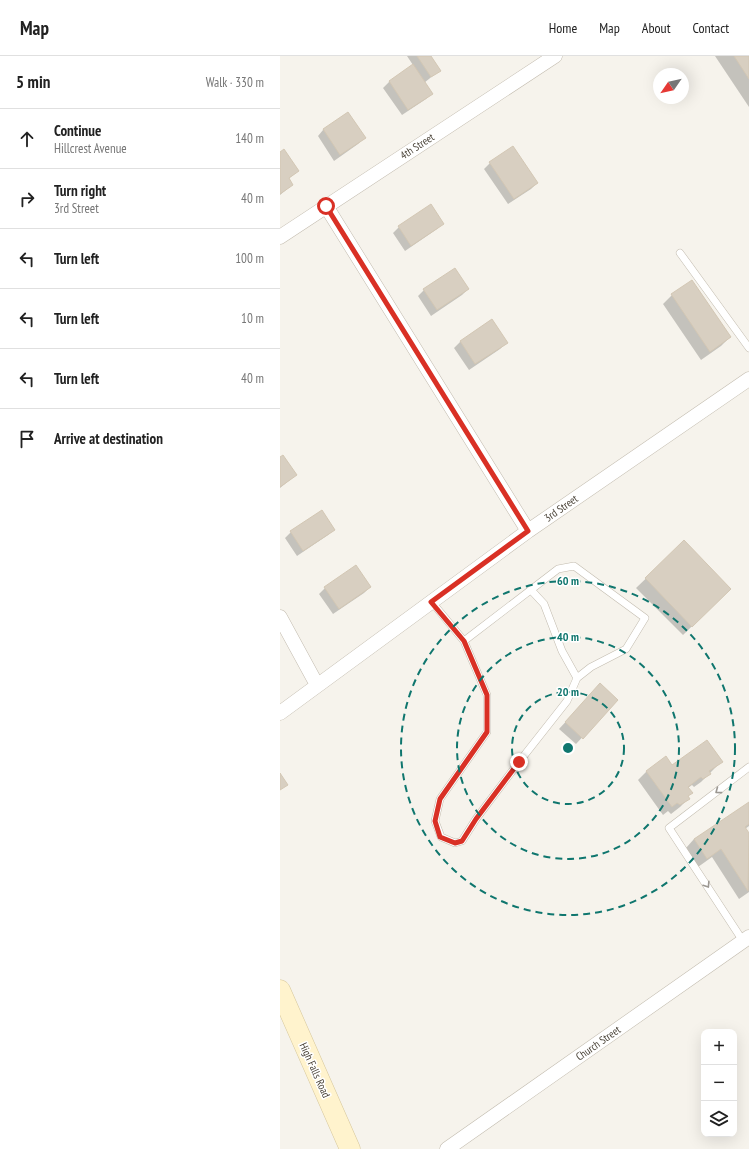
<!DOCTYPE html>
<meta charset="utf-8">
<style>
:root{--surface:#fff;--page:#f6f6f6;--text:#222;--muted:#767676;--line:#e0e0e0}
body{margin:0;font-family:"PT Sans Narrow",sans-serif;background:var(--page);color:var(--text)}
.controls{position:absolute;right:12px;bottom:12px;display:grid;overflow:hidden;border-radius:8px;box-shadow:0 4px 16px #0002}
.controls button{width:36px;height:36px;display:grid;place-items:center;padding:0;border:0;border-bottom:1px solid var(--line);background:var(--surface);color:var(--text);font:20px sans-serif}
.compass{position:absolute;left:373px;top:12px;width:36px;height:36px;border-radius:50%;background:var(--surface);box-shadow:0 4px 16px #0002;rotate:236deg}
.stop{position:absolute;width:12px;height:12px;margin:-9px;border:3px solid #d93025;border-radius:50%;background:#fff}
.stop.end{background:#d93025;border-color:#fff;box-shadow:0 1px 4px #0008}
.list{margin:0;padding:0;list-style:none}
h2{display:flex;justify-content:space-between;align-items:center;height:52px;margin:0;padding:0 16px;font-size:17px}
h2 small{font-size:13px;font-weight:400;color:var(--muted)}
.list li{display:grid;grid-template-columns:26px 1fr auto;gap:12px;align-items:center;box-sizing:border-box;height:60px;padding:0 16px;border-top:1px solid var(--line)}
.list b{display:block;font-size:15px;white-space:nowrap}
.list p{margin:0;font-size:13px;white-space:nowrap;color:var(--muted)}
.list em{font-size:13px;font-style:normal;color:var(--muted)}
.icon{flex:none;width:22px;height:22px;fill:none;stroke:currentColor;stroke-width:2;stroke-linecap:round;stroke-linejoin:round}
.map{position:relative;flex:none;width:469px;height:1093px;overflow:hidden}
header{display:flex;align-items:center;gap:24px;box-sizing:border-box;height:56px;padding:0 20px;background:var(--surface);border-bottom:1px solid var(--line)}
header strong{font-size:19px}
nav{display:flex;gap:22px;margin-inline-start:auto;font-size:14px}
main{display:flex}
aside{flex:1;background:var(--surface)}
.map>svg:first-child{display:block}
.shadow{fill:#0003}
.building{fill:#d8cfc1;stroke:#d3c7b4}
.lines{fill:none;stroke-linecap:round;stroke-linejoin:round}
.lane-casing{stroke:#c2bbae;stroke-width:8}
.street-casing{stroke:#c2bbae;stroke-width:15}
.secondary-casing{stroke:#d6c79b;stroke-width:21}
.lane{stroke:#fff;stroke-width:7}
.street{stroke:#fff;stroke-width:14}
.secondary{stroke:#fff3cd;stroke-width:20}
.oneway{stroke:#9c9892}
.route{stroke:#d93025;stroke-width:5}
.ring{fill:none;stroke:#0f766e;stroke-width:2;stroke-dasharray:7 5}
.labels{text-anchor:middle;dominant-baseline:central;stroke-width:3;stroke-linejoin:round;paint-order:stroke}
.street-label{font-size:11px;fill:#4b4439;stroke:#fff}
.centre{fill:#0f766e;stroke:#fff;stroke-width:2}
.ring-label{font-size:12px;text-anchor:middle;font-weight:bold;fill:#0f766e;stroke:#fff;stroke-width:3;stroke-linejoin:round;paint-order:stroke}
</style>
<header>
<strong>Map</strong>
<nav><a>Home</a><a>Map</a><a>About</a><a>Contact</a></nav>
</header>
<main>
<aside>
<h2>5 min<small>Walk · 330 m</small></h2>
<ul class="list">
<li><svg class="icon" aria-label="ahead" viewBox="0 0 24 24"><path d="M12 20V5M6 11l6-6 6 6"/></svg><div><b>Continue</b><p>Hillcrest Avenue</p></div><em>140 m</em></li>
<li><svg class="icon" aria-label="right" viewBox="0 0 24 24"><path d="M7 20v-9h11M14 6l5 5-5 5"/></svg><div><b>Turn right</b><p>3rd Street</p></div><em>40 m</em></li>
<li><svg class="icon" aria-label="left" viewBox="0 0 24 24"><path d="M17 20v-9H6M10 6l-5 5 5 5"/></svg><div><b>Turn left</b></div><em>100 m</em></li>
<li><svg class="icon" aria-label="left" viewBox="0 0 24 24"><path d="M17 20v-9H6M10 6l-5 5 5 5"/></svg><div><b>Turn left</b></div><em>10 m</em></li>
<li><svg class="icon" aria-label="left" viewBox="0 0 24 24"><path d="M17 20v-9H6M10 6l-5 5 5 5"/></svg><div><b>Turn left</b></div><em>40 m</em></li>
<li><svg class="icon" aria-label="arrive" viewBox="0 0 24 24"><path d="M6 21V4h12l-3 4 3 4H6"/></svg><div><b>Arrive at destination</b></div></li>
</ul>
</aside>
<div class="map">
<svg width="469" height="1093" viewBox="0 0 469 1093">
<rect width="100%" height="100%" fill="#f6f3ec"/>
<path class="shadow" d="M127,0h23l10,14 -16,13 8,10 -6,6 -24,16 -19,-27 6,-6 24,-17z
M435,0h34v51z
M68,58l16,24 -6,6 -24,17 -16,-25 5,-6z
M0,97l18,18 -10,8 4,6 -12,10z
M210,107l47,20 -6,6 -23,15 -24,-35z
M163,167l-6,6 -32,22 -12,-18 6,-6z
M188,233l-6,6 -31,21 -13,-20 6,-6z
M392,239l58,42 -9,9 -20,14 -38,-56z
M211,264l15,23 -6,6 -31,21 -15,-22 6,-6z
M0,402l16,17 -16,13z
M41,455l13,18 -6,6 -31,21 -12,-18 6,-6z
M404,486l46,47 -47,46 -47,-47z
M90,531l-6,6 -31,21 -14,-20 6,-6z
M314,635l23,9 -41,44 -17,-15z
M386,702l6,9 49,-5 -20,20 -7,5 -2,-2 -4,3 -1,9 2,1 -9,9 -9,7 -3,-3 -5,4 -25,-35 8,-8z
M469,748v22l-4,3 4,6v57l-10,7 -27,-42 -14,10 -12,-19 8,-9z"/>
<path class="building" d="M137,0h14l10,15 -10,6z
M454,0h15v23z
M133,8l20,30 -25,16 -19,-29z
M68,56l18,26 -26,17 -17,-26z
M233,90l25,37 -24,16 -25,-37z
M4,93l15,22 -10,7 4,7 -13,9v-42z
M151,148l13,20 -33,22 -13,-20z
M175,212l14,21 -32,21 -14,-21z
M412,224l39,57 -21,15 -39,-58z
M212,263l16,24 -33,21 -15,-23z
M3,399l14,20 -17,12v-30z
M42,454l13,20 -32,21 -13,-20z
M404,484l47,49 -39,38 -47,-49z
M76,509l15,22 -32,22 -15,-22z
M320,627l18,17 -35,39 -18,-17z
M427,684l16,22 -14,9 2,3 -8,5 -2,-2 -13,10 5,6 -5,3 2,3 -10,6 -3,-2 -5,4 -26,-36 20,-15 6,9z
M0,717l8,12 -8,5z
M469,746v22l-4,3 4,6 -1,58 -27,-42 -14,10 -13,-20z"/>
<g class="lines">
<defs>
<path id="lane" d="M400,197l69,95
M251,534l13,14 18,47 15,27
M151,545l33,40 94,-72 16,-3 71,52 -19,31 -35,18 -14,11 -10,23 -48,61 -43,57 -14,22 -7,2 -14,-6 -6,-16 5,-22 47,-67v-37l-23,-54
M463,885l-74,-113 80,-61"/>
<path id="street" d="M46,150l202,325
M0,181l275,-181
M0,561l37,68
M0,657l248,-182 221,-152
M167,1093l302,-212"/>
<path id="secondary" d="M0,934l70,159"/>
</defs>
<use href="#lane" class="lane-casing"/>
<use href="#street" class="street-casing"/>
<use href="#secondary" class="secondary-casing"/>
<use href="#lane" class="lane"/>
<use href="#street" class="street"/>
<use href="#secondary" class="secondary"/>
</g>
<defs><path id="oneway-chevron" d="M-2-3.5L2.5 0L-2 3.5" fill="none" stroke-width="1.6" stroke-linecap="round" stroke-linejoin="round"/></defs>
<g class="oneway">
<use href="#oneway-chevron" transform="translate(438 735) rotate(143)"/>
<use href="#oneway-chevron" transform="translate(427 829) rotate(57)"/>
</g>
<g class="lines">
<path class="route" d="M46,150l202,325 -97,71 33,39 23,54v37l-47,67 -5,22 5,16 15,6 7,-2 14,-22 43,-57"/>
</g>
<g class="ring">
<circle cx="288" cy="692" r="56"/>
<circle cx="288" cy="692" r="111"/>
<circle cx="288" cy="692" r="167"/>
</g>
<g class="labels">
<g class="street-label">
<text transform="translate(137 90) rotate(-33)">4th Street</text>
<text transform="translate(281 452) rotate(-35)">3rd Street</text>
<text transform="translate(318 987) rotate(-35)">Church Street</text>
<text transform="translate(35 1014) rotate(66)">High Falls Road</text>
</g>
</g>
<circle cx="288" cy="692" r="6" class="centre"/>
<g class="ring-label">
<text x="288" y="529">60 m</text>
<text x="288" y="585">40 m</text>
<text x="288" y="640">20 m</text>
</g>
</svg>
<div class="controls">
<button>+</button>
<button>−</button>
<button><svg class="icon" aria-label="layers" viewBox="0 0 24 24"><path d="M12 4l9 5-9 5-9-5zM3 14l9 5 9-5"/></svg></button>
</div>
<svg class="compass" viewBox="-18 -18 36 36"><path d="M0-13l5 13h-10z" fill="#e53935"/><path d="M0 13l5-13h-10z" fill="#767676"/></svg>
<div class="stop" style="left:46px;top:150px"></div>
<div class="stop end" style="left:239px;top:706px"></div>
</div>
</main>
